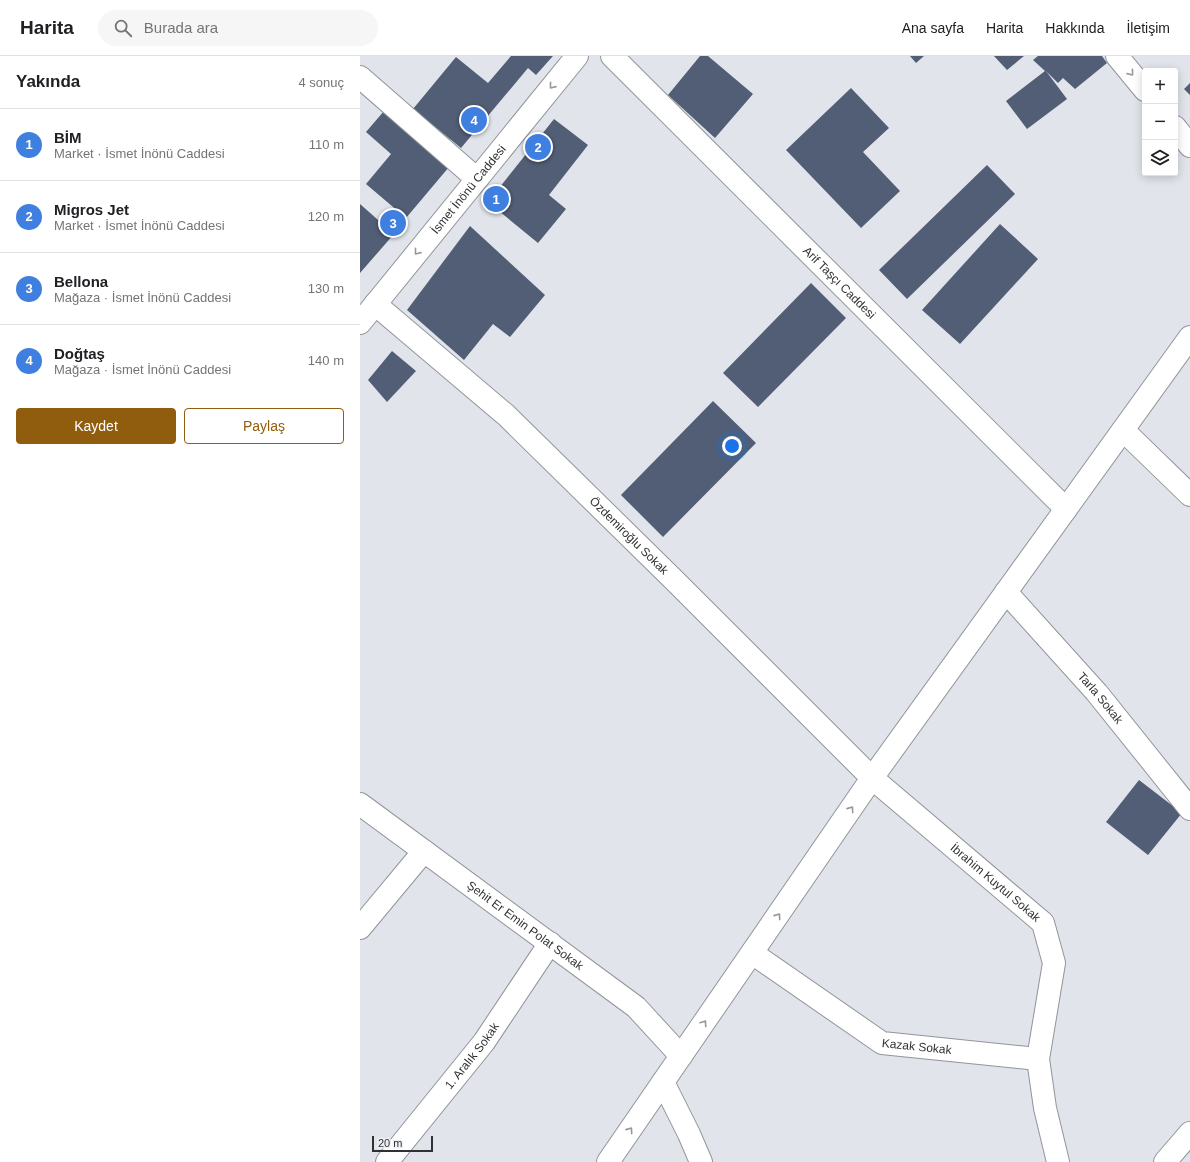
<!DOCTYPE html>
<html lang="tr">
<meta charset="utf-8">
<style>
:root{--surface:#fff;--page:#f6f6f6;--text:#202124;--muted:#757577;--line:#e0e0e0;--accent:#905c0d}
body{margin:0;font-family:Arial,sans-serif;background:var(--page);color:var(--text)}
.controls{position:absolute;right:12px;top:12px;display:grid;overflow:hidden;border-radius:4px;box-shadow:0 2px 10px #0003}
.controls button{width:36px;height:36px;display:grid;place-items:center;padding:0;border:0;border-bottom:1px solid var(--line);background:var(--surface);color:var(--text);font:20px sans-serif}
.scale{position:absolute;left:12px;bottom:10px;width:61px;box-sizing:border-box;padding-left:4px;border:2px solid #303133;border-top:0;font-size:11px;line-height:14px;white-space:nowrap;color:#303133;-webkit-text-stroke:3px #eef2f8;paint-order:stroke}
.you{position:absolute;left:372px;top:390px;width:14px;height:14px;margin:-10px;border:3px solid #fff;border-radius:50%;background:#1a73e8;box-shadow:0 0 0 6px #1a73e833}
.badge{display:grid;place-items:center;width:26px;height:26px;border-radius:50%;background:var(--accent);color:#fff;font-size:13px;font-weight:700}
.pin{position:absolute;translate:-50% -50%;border:2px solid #fff;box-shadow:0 1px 4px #0006}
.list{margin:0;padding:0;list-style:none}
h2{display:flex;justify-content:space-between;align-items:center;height:52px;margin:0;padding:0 16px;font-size:17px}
h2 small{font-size:13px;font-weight:400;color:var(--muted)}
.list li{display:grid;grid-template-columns:26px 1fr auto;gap:12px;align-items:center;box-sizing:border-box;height:72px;padding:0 16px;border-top:1px solid var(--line)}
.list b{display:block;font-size:15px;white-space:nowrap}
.list p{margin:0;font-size:13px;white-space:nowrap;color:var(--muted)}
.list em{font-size:13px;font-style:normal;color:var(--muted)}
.actions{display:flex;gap:8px;padding:12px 16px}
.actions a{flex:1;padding:9px 0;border:1px solid var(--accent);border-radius:4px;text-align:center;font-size:14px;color:var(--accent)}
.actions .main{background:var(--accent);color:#fff}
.icon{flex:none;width:22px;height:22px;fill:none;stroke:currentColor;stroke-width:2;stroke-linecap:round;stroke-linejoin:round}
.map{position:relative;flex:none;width:830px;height:1106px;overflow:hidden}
header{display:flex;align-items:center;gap:24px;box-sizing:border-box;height:56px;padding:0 20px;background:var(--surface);border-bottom:1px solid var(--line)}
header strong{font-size:19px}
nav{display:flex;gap:22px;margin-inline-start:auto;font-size:14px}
.search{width:280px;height:36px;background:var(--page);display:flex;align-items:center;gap:10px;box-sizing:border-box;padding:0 14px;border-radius:22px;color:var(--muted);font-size:15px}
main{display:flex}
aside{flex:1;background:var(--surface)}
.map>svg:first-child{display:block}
.building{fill:#515e75}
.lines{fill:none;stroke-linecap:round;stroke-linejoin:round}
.minor-casing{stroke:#91959a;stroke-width:24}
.major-casing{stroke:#91959a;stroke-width:24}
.minor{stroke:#fff;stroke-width:22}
.major{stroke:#fff;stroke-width:22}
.oneway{stroke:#989899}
.labels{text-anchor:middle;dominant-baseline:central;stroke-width:4;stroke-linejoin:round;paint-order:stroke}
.street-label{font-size:12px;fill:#303133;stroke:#eef2f8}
</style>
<header>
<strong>Harita</strong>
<div class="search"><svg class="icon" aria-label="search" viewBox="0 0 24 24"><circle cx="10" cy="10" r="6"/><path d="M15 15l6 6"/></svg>Burada ara</div>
<nav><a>Ana sayfa</a><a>Harita</a><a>Hakkında</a><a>İletişim</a></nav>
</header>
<main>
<aside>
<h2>Yakında<small>4 sonuç</small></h2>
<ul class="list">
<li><span class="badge" style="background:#3f7fe0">1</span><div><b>BİM</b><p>Market · İsmet İnönü Caddesi</p></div><em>110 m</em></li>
<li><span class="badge" style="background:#3f7fe0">2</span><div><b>Migros Jet</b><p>Market · İsmet İnönü Caddesi</p></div><em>120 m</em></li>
<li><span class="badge" style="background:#3f7fe0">3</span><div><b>Bellona</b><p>Mağaza · İsmet İnönü Caddesi</p></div><em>130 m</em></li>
<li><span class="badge" style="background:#3f7fe0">4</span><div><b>Doğtaş</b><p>Mağaza · İsmet İnönü Caddesi</p></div><em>140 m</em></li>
</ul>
<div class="actions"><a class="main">Kaydet</a><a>Paylaş</a></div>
</aside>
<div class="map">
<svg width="830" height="1106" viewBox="0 0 830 1106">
<rect width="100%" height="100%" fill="#e1e5eb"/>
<path class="building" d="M151,0h42l-17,19 -8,-7 -67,80 -48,-39 43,-52 32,26z
M340,0h8l45,38 -38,44 -47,-43z
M550,0h14l-8,7z
M634,0h30l-17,14z
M678,0h64l5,7 -32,26 -12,-11 -5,5 -12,-12 21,28 -40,30 -21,-28 39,-30 -12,-11z
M830,27v12l-6,-6z
M491,32l38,40 -26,24 37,39 -39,37 -75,-78z
M24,55l65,56 -43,51 -40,-34 25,-30 -25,-22z
M194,63l34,26 -39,50 17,14 -28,34 -50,-41z
M627,109l28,29 -108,105 -28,-29z
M0,148l34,30 -34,39z
M640,168l38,35 -78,85 -38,-34z
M110,170l75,69 -35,42 -17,-13 -29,36 -57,-50z
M451,227l35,35 -88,89 -35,-34z
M32,295l24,20 -29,31 -19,-22z
M353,345l43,42 -93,94 -42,-42z
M779,724l43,33 -34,42 -42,-33z"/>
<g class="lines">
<defs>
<g id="minor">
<path id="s1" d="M252,0l454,453"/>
<path d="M757,0l28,34"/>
<path d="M0,21l117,102"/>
<path d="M815,71l15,19"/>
<path id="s2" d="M15,248l131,111 169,166 197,197 171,145 11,40 -16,96 7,49 13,54"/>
<path d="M763,374l67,65"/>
<path id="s3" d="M646,536l91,101 93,116"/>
<path id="s4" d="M0,748l276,203 45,49"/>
<path d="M0,872l64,-77"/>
<path id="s5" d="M392,897l130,90 156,16"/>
<path d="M303,1026l26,52 12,28"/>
<path id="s6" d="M27,1106l97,-120 66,-99"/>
<path d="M805,1106l25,-29"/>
</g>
<g id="major">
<path id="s7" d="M0,267l217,-267"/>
<path d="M248,1106l264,-384 318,-441"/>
</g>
</defs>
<use href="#minor" class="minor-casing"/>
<use href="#major" class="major-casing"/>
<use href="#minor" class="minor"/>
<use href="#major" class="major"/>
</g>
<defs><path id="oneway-chevron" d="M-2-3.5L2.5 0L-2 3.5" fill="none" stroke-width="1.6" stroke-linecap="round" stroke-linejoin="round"/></defs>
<g class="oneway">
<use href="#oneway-chevron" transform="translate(771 17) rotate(51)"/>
<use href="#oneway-chevron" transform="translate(192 30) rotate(129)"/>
<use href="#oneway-chevron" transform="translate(57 196) rotate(129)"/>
<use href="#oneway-chevron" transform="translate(491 753) rotate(-55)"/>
<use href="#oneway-chevron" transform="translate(418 860) rotate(-55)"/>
<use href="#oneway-chevron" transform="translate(344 967) rotate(-56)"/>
<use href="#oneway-chevron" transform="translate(270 1074) rotate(-55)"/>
</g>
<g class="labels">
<g class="street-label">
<text stroke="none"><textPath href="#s7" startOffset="172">İsmet İnönü Caddesi</textPath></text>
<text stroke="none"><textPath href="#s1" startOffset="321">Arif Taşçı Caddesi</textPath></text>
<text stroke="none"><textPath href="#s2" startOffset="344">Özdemiroğlu Sokak</textPath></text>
<text stroke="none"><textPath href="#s3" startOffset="142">Tarla Sokak</textPath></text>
<text stroke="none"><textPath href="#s2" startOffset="849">İbrahim Kuytul Sokak</textPath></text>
<text stroke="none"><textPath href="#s4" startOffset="205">Şehit Er Emin Polat Sokak</textPath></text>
<text stroke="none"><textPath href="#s5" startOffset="193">Kazak Sokak</textPath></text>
<text stroke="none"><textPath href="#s6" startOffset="136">1. Aralık Sokak</textPath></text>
</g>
</g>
</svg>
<div class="controls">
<button>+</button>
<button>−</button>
<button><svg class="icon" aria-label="layers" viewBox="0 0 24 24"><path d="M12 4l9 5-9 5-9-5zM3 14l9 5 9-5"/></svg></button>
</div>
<div class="scale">20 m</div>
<div class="you"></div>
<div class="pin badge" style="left:136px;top:143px;background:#3f7fe0">1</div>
<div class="pin badge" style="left:178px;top:91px;background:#3f7fe0">2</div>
<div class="pin badge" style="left:33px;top:167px;background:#3f7fe0">3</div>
<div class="pin badge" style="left:114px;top:64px;background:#3f7fe0">4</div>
</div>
</main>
